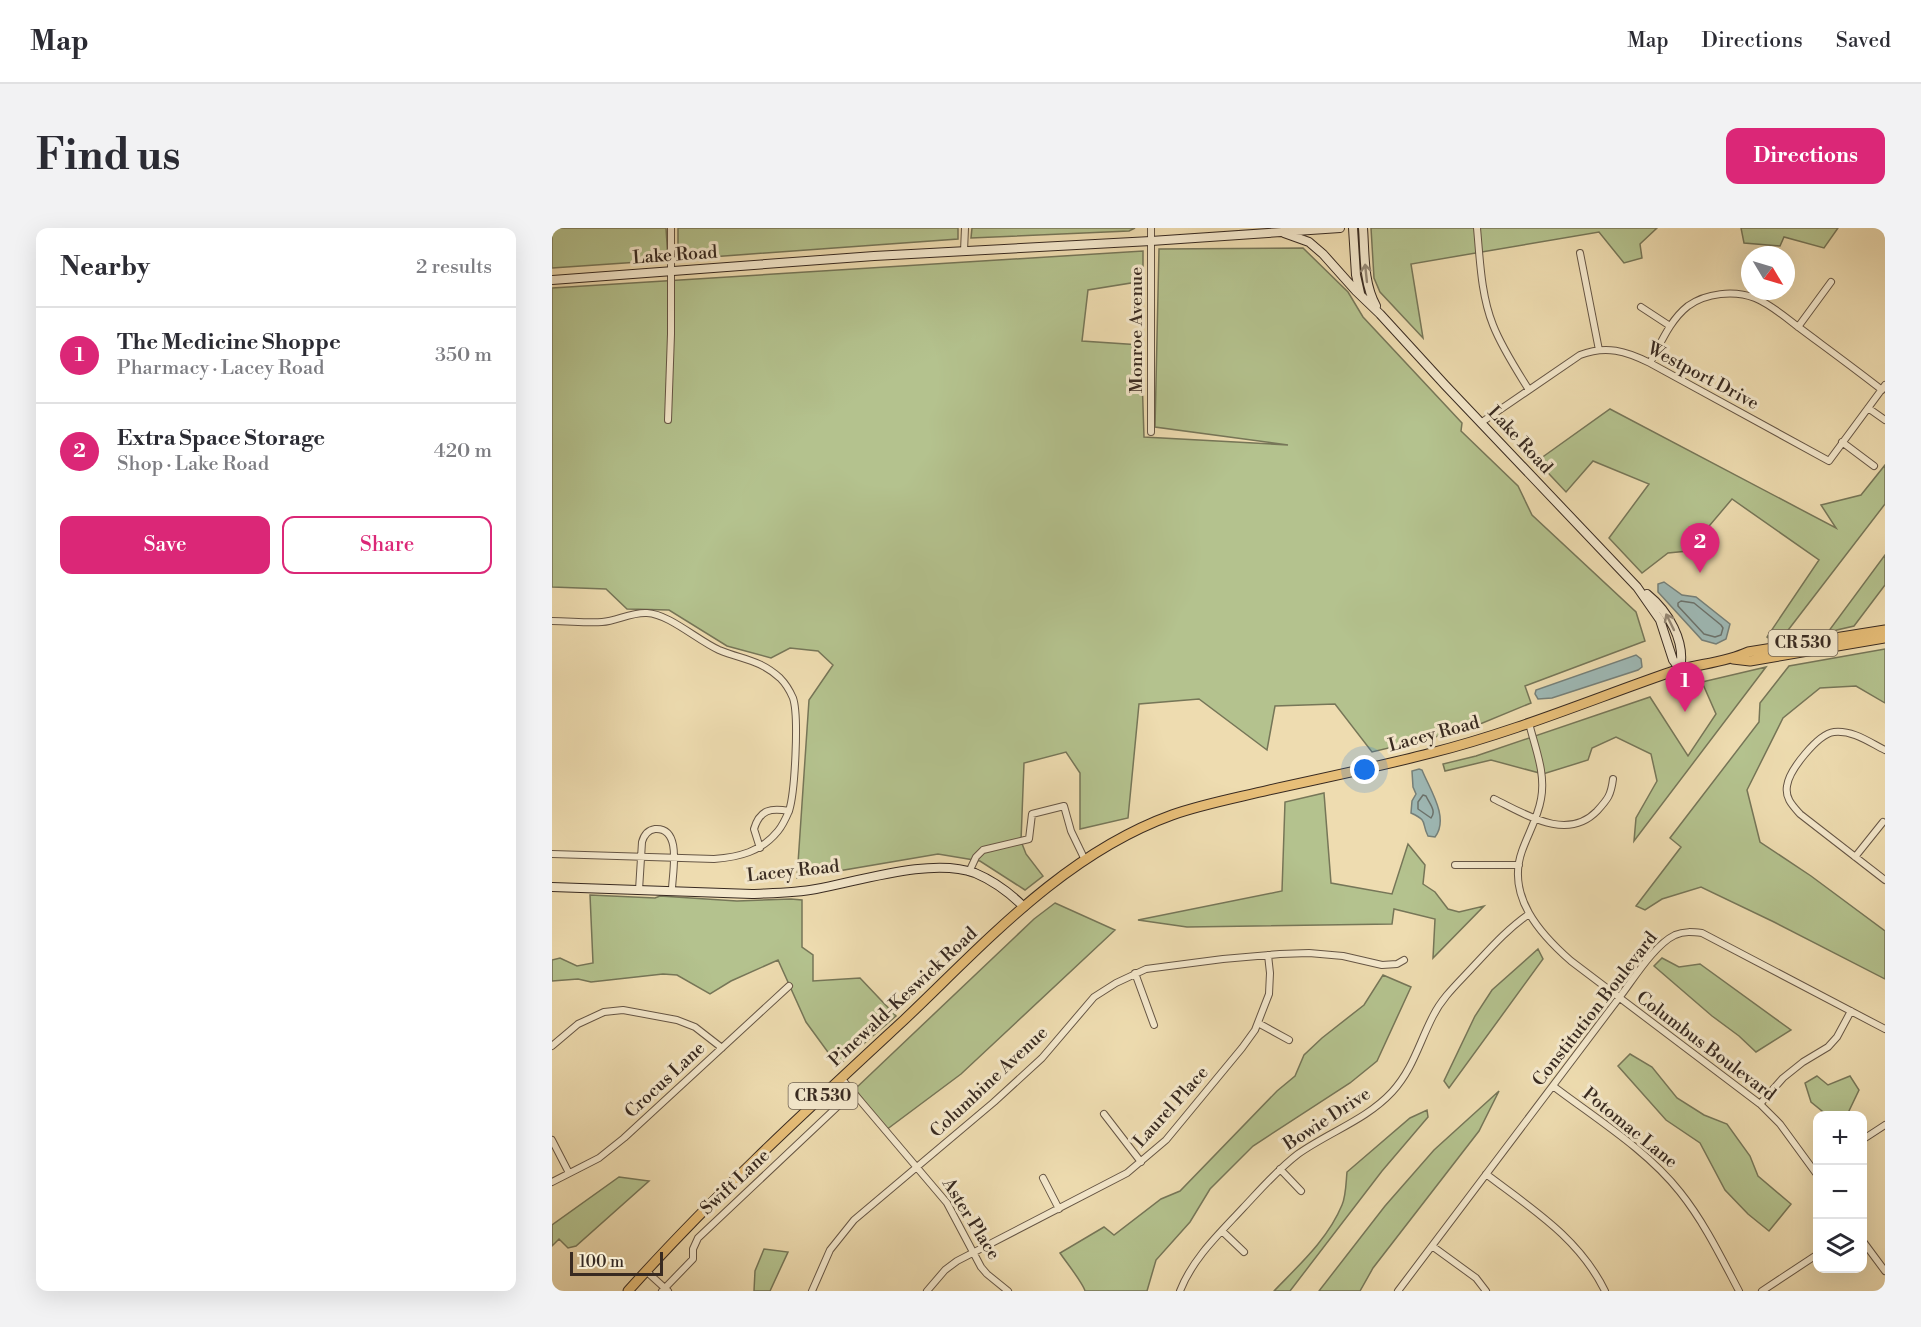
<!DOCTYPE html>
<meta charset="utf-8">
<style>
:root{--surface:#fff;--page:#f2f2f3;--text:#2b2b33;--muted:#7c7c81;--line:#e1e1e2;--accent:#db2777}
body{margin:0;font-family:"Libre Bodoni",serif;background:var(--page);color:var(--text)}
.controls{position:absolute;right:18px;bottom:18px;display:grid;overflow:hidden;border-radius:12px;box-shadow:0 6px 24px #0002}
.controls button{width:54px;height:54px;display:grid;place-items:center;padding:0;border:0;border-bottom:2px solid var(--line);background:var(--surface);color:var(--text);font:30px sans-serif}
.compass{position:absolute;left:1189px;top:18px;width:54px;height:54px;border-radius:50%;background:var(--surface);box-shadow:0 6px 24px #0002;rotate:128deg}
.scale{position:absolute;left:18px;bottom:15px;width:93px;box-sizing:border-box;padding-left:6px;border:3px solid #382a21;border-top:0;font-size:16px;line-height:21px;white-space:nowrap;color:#382a21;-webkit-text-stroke:4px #f4e8cc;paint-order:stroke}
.you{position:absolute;left:813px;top:542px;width:21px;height:21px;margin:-15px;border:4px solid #fff;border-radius:50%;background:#1a73e8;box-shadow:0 0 0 9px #1a73e833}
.badge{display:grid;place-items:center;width:39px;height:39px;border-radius:50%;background:var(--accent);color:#fff;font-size:20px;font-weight:700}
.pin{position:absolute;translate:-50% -50px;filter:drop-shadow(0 2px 3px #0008)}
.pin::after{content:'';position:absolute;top:32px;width:21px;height:18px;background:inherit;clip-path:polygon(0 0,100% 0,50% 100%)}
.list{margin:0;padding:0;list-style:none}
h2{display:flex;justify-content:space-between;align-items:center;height:78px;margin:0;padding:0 24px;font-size:26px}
h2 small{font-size:20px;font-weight:400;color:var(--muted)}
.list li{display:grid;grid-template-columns:39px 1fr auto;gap:18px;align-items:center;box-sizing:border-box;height:96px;padding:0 24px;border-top:2px solid var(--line)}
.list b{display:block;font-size:22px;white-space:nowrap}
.list p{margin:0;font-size:20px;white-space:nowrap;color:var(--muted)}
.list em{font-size:20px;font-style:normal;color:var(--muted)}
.actions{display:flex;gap:12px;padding:18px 24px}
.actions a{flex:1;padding:14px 0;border:2px solid var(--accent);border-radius:12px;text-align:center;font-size:21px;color:var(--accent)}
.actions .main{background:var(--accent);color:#fff}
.icon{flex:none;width:33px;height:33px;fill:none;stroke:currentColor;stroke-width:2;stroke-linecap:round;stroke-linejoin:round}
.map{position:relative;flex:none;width:1333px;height:1063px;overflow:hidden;border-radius:12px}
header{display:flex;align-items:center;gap:36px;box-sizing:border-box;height:84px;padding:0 30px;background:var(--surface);border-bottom:2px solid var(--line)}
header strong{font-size:28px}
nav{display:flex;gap:33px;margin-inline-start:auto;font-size:21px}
.intro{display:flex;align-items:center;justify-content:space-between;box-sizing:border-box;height:144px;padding:0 36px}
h1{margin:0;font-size:42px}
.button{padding:15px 27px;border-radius:12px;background:var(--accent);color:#fff;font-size:21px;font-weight:700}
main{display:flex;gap:36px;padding:0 36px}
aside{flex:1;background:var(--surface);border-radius:12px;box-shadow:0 6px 24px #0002}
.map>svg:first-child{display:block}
.green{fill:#b4c28e;stroke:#767658;stroke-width:1.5}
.water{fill:#9eb9b6;stroke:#75807a;stroke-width:1.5}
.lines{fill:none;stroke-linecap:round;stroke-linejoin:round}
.shore{stroke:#6b726c;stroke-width:1.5}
.street-casing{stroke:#665645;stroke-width:8}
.secondary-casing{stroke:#382a21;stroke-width:10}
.primary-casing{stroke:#382a21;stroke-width:11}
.street{stroke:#f4e8cc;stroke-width:6}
.secondary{stroke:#f4e8cc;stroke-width:8}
.primary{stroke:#e7be78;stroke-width:9}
.oneway{stroke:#968976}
.labels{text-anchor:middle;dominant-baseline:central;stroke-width:6;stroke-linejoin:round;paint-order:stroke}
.shield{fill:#f4e8cc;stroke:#706354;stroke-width:1.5}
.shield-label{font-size:16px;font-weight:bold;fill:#382a21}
.street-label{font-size:18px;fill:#382a21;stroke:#f4e8cc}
</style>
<header>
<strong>Map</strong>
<nav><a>Map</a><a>Directions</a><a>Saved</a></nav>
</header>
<div class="intro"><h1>Find us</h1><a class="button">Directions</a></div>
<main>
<aside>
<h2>Nearby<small>2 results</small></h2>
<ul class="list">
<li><span class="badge">1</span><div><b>The Medicine Shoppe</b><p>Pharmacy · Lacey Road</p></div><em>350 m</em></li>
<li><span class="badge">2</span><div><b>Extra Space Storage</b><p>Shop · Lake Road</p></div><em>420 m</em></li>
</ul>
<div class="actions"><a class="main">Save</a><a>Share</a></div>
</aside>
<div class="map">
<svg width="1333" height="1063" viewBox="0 0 1333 1063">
<rect width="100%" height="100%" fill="#eedcb0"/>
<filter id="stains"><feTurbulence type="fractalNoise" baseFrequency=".00333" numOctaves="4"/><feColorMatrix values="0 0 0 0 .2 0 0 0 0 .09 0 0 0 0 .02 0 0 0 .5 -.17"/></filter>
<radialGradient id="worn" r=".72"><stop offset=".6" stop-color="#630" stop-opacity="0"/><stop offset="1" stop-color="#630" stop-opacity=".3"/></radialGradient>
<path class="green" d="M0,0h114l2,32 -116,8z
M126,0h280v11l-275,20 -5,-10z
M420,0h163l-6,3 -158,7z
M819,0h286l-17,16 2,14 -18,5 -25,-31 -188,32 12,74 -43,-46 -6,-14z
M1189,0h97l-14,20 -40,-11 -4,9 -36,-3z
M751,20l45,44 15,25 99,106 -1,8 57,55 14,29 104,97 9,29 -120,45 6,17 -63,26 -96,23 -37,-48 -60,2 -8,44 -68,-51 -60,5 -11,114 -48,11v-56l-14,-21 -42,11 -3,78 5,13 17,22 -18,14 -45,-29 -42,-7 -141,24 12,-178 24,-35 -15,-14 -28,-3 -19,10 -44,-12 -58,-36 -42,-1 -21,-20 -54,-2v-299l591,-37v30l-55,9 -6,51 59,4 3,92 144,8 -133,-18 4,-178z
M1058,181l226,119 -15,-23 40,-10 24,-30v39l-103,134 -11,2 -4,-3 52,-77 -87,-61 -44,52 -20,2 -26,20 -33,-35 40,-54 -56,-23 -27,31 -29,-31z
M1333,327v30l-31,41 -26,6z
M1333,421v54l-29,-17 -36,2 -37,30 -36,72 13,52 51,34 74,55v48l-111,-57 -73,-35 -39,12 -17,11 -9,-4 45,-59 -11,-9 89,-116 1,-19 29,-37z
M1214,439l-132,174 2,-23 21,-37 -6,-27 -35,-17 -24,11 -4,12 -45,14 -52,-14 -46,11 -2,-7 33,-8 174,-59 38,59 28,-42 -14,-32z
M772,565l7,90 61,11 16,-50 17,21 -2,19 12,8 13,17 11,3 25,-6 -51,52 2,-39 -41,-10 -2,15 -205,3 -49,-7 144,-29 3,-89z
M38,667l65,3 5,-2 77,5 54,-2 11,1v47l11,8v26l47,-3 36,38 -58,50 -32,-44 -28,-62 -47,21 -21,13 -33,-19 -14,-1 -72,8 -13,-3 -26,2v-21l8,-2 17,8 16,-3z
M503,675l60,27 -154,144 -75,56 -31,-41 179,-170z
M986,721l5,10 -94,129 -5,-7 31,-65 17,-26z
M1110,730l17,9 21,-3 91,66 -35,22 -17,-16 -27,-20 -58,-50z
M831,747l28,12 -34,74 -27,22 -97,63 -43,43 -20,33 -34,38 -9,31h-62c-2,-8 -19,-29 -25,-38l44,-26 10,8 47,-36 19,-8 97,-100 18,-15 9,-21 18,-17 42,-33z
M1078,826l22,13 25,31 27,17 23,9 23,32 8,20 33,28 -22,27 -21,-17 -23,-24 -25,-47 -34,-23 -48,-54z
M1265,848l11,9 22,-9 9,14 -12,25h-20l-16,-13 -6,-19z
M947,863l-20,40 -106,137 -13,23h-41l66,-85 49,-56z
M875,882l1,7 -46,54 -92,120h-16c25,-26 54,-52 68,-86 4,-9 4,-23 5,-33l63,-54z
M67,949l30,4 -73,65 -8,2 -9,-9 -7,7v-21z
M212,1021l24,3 -18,39h-16l1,-20z"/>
<path class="water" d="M1112,354l18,13 14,2 34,27 -4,15 -10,5 -14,-4 -44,-48v-8z
M1084,427l5,4 1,8 -4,3 -86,28 -14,1 -3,-5 1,-4z
M867,541l3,1c7,18 28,48 13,67l-7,-1c-7,-13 1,-15 -17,-23l1,-12 4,-7 -3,-7 -1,-16z"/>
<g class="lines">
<path class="shore" d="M1129,373l13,2 27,22 2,3 -2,7 -6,2 -11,-3 -26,-28v-3z
M871,567l3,1c3,7 11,15 5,22l-13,-9v-7z"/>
<defs>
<path id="street" d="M599,0v204
M925,0c3,32 4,67 16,97 9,23 23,44 36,65
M412,23l1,-23
M1028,25l19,97
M1089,79l29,19
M1246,99l33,-45
M1098,135c11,-20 20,-43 38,-57 18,-13 46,-16 67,-8 15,6 29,18 42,28 28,21 57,42 85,64
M1316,180l17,12
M116,192l3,-86v-106
M930,194l98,-67c26,-10 46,-4 70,8l179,98 56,-76
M1290,214l32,24
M0,393c17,0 34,2 50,1 15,-1 29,-10 45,-9 22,1 50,27 72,37 24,10 40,9 61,28 5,5 10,13 13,20 6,18 2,94 -4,113 -3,7 -6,14 -11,20 -17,21 -39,26 -64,28l-162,-5
M977,495c6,25 17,50 12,76 -3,18 -13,35 -19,52 -16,45 18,83 49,110l189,143 20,20 38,52
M1333,522c-16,-8 -32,-20 -51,-18 -16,2 -45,38 -47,54 -2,12 5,19 13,28l85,66
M942,571c31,15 73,43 103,12 11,-12 14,-16 16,-32
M208,620l-6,-19c6,-20 17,-21 35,-18
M1303,629l28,-35
M903,637h64
M417,644l7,-15 7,-7 46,-11 3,-25 32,-8 7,25 14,29
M87,662l3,-48c2,-7 6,-12 13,-13 28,-2 17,45 17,61
M583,745l19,52
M706,795l31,17
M0,818l26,-22 26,-12 19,-2 54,10 18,7 27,21
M289,850l106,125 34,64 6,7 21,17
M1001,858c42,32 94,64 127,106 24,30 41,65 59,99
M1208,876l23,-26 20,-16 25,-15 9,-10 14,-26
M552,886l37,48
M0,912l17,33
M1310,912l23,-15
M728,941l21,22
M934,946c46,35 93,64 119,117
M491,950l16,31
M0,954l47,-24 25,-20 165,-152
M670,1003l22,21
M1310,1012l23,31
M880,1018l44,32 10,13
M94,1043l22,20
M110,1063l31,-32v-10l5,-11 140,-132
M260,1063l18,-41 24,-30 140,-118 48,-44 52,-61 22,-14 30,-14 77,-10 57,-5 29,-1 34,3 39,9 15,-1 7,-4
M375,1063l18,-21 12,-9 170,-88 39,-33 76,-92 13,-18 14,-36 1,-21 -2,-18
M628,1063c13,-33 39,-57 63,-83 17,-18 34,-38 55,-54 31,-22 68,-34 94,-62 21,-23 27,-49 41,-76 9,-18 23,-31 37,-46 19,-20 36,-40 59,-56
M846,1063l221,-293c14,-18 35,-53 56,-63 9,-4 18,-3 27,-2l183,96
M1210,1063l56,-37"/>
<path id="secondary" d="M801,0l3,47 4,18
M811,0c2,26 0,54 13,78
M732,5l25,9 14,12 33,37 24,23 65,71 192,202 23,33 13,40 7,9
M0,52l322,-24 277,-15 189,-13
M1095,366c21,17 39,47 33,75
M0,659l200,7c21,-1 43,-1 64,-5 44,-8 116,-32 159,-16 19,8 35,20 49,34"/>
<path id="primary" d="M1181,431l17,2 135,-23
M76,1063c86,-96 181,-183 276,-271 81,-77 160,-166 268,-205 31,-11 64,-17 97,-25 54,-12 108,-23 162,-37 80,-20 157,-52 234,-79 27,-10 57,-10 83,-22l137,-22"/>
</defs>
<use href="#street" class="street-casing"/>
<use href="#secondary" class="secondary-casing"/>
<use href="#primary" class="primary-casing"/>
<use href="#street" class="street"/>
<use href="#secondary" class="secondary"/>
<use href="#primary" class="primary"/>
</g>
<defs><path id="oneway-shaft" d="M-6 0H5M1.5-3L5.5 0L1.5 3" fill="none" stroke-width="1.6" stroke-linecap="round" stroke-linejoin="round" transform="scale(1.5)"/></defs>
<g class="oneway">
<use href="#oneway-shaft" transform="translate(814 45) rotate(-96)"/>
<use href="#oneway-shaft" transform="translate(1118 394) rotate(-116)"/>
</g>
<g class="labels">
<g class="shield">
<rect x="1216.5" y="402" width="69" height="26" rx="4.5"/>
<rect x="236.5" y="855" width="69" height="26" rx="4.5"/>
</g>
<g class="shield-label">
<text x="1251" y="415">CR 530</text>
<text x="271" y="868">CR 530</text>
</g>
<g class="street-label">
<text transform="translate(123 27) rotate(-4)">Lake Road</text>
<text transform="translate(584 102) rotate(-90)">Monroe Avenue</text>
<text transform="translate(1151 148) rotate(28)">Westport Drive</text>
<text transform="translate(968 212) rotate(47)">Lake Road</text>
<text transform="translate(882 506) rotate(-15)">Lacey Road</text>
<text transform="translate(241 643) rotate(-6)">Lacey Road</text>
<text transform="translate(351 769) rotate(-43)">Pinewald-Keswick Road</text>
<text transform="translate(1043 781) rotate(-52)">Constitution Boulevard</text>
<text transform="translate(1154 818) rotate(37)">Columbus Boulevard</text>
<text transform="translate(113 852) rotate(-43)">Crocus Lane</text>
<text transform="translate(437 854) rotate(-43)">Columbine Avenue</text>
<text transform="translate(619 879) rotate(-48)">Laurel Place</text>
<text transform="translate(775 891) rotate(-33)">Bowie Drive</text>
<text transform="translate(1078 900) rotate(39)">Potomac Lane</text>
<text transform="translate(183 954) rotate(-43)">Swift Lane</text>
<text transform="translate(419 991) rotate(58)">Aster Place</text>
</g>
</g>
<rect width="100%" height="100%" filter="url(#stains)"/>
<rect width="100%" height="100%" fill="url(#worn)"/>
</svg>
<div class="controls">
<button>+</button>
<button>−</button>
<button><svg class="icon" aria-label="layers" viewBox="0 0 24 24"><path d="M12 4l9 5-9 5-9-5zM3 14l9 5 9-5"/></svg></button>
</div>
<svg class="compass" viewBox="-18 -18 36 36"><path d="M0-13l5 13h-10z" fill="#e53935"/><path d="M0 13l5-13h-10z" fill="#7c7c81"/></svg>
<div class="scale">100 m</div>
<div class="you"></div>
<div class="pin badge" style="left:1133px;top:484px">1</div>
<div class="pin badge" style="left:1148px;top:345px">2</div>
</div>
</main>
